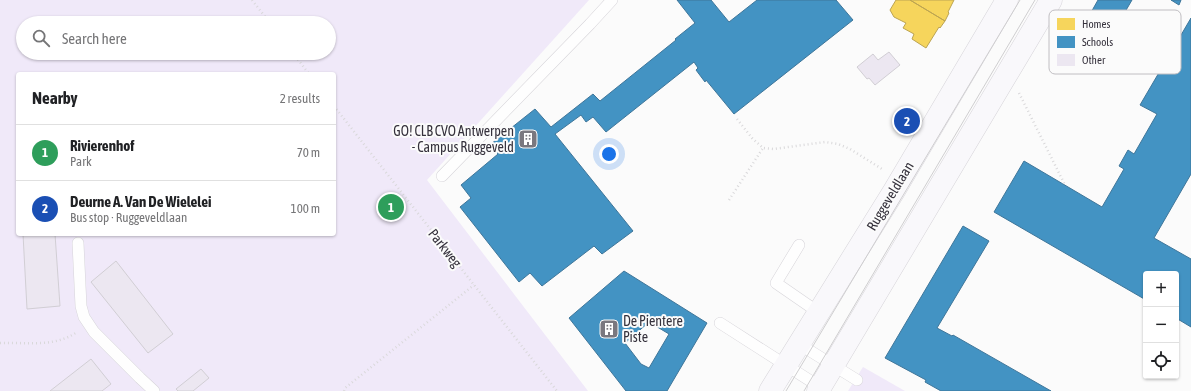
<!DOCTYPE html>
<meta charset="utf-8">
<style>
:root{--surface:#fff;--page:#f6f6f6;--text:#202124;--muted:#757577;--line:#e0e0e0;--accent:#7a787f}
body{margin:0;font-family:"Asap Condensed",sans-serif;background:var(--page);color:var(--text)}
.controls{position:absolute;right:12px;bottom:12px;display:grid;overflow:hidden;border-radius:4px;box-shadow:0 1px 3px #0004}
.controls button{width:36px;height:36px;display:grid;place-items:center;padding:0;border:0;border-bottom:1px solid var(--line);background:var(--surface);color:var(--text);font:20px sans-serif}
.you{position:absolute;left:609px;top:154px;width:14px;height:14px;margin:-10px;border:3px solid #fff;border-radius:50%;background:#1a73e8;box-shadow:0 0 0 6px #1a73e833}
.badge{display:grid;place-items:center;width:26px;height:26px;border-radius:50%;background:var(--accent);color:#fff;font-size:13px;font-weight:700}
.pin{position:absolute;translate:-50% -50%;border:2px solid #fff;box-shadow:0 1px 4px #0006}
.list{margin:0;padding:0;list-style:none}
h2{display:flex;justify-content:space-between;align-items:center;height:52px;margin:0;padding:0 16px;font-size:17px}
h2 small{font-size:13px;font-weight:400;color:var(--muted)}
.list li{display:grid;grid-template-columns:26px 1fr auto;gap:12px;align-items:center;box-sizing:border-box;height:56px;padding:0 16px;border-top:1px solid var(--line)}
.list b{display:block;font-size:15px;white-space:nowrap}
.list p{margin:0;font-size:13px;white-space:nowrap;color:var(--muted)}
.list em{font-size:13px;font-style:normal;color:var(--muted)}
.icon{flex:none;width:22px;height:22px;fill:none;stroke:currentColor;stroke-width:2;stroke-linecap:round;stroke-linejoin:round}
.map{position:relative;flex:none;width:1191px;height:391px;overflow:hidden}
.search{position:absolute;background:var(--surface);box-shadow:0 1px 3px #0004;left:16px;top:16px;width:320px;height:44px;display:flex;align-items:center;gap:10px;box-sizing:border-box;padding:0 14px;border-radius:22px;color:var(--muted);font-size:15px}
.panel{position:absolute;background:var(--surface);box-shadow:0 1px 3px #0004;left:16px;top:72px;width:320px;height:164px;border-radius:4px}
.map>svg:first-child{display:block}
.green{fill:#f0e9f9;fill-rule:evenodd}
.homes{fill:#f6d55c;stroke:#bca452}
.schools{fill:#4393c3;stroke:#3f769a;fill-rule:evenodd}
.building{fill:#ece7f1;stroke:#d1ced4}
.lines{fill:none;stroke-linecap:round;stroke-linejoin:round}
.lane-casing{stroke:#d6d4d9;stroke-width:12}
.secondary-casing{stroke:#d6d4d9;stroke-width:23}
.path{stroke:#d9d8da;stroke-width:2.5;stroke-dasharray:1 3;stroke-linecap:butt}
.lane{stroke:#fefefe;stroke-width:11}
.secondary{stroke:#f9f8fb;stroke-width:22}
.tram{stroke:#cfced0;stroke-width:1}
.labels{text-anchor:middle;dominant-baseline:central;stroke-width:4;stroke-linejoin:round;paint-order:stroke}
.poi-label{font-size:14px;fill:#35313c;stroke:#fbfbfb;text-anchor:end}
.street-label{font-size:14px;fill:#35313c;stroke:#fbfbfb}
.key{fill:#fbfbfb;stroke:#c0bec2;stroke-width:1}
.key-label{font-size:11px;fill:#35313c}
</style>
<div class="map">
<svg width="1191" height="391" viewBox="0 0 1191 391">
<rect width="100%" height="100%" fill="#fbfbfb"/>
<path class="green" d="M0,0h589l-162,180 161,211h-588zM23,23h306v30h-306zM18,74h316v160h-316z
M863,367l42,24h-57z"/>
<path class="homes" d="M896,0h14l35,21 -5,7 -1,-1 -13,21 -14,-9 2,-5 -11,-6 3,-5 -12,-6 -4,-7z
M910,0h44l-6,12 1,1 -4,8z"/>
<path class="schools" d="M677,0h34l18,22 28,-22h79l17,20 -119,94 -28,-34 -1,2 -9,-12 2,-2 -4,-6 -88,70 -13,-15 -7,5 -5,-7 -26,19 78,97 -31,23 -8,-8 -52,40 -12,-13 -11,9 -59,-75 11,-9 -10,-13 37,-31 -7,-10 44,-35 16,18 42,-33 7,7 76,-61 -1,-1 20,-16z
M1098,0h34l-27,46 -25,-14z
M1171,0h10l-2,5z
M1191,18v156l-37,64 37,21v68l-15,-9v-44h-30v26l-152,-88 30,-51 78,46 22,-38 -5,-3 9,-16 6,4 23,-40 -17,-9z
M963,226l26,15 -52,87 15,8 1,-1 98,56h-110l-16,-9 1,-2 -41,-22z
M624,271l83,52 -40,68h-41l-57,-73zM649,322l20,12 -20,34 -8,-4 -16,-21z"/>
<path class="building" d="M889,52l11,13 -25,20 -6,-7 -2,1 -10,-12 16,-13 5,6z
M23,234h32l5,72 -33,3z
M116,261l57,73 -25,19 -57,-71z
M91,359l20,25 -9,7h-52z
M201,369l8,9 -16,13h-15l-2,-2z"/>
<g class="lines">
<defs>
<path id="lane" d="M442,176l148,-152 22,-24
M78,243l3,63 3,11 10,15 46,46 14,13
M799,245l-23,38 42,29
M720,323l100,64
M799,344l58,36"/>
<path id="secondary" d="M770,391l124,-200 113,-191
M818,391l233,-391"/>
</defs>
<use href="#lane" class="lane-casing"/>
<use href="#secondary" class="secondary-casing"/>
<path class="path" d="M252,0l18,23
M293,53l16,21
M1019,93l46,92
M334,106l223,285
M737,119l15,19 11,10 11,1 51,-7 13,2 12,5 32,20
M729,200l34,-52
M0,343c26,-1 54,5 77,-11
M344,391l1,-3 129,-103"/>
<use href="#lane" class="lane"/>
<use href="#secondary" class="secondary"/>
<path class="tram" d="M786,391l234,-391
M804,391l231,-391"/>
</g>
<defs>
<symbol id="building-square" viewBox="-11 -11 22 22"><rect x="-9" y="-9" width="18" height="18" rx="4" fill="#7a787f" stroke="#fbfbfb"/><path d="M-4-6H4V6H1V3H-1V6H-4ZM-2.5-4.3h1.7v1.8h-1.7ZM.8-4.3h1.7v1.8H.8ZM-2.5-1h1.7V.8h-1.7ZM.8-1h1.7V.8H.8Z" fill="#fff"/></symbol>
</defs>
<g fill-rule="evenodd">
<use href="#building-square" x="517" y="128" width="22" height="22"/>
<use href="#building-square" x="598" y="318" width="22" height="22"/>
</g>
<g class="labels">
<g class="poi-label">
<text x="514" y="131">GO! CLB CVO Antwerpen<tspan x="514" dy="16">- Campus Ruggeveld</tspan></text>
<text x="623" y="321" text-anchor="start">De Pientere<tspan x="623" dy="16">Piste</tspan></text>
</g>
<g class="street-label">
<text transform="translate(890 196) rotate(-59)">Ruggeveldlaan</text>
<text transform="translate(445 248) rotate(52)">Parkweg</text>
</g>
</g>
<rect x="1049" y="10" width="132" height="64" rx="6" class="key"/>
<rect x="1057" y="18" width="18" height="12" fill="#f6d55c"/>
<rect x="1057" y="36" width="18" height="12" fill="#4393c3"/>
<rect x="1057" y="54" width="18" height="12" fill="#ece7f1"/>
<g class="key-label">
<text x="1082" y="28">Homes</text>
<text x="1082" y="46">Schools</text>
<text x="1082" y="64">Other</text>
</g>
</svg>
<div class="controls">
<button>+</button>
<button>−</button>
<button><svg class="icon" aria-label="locate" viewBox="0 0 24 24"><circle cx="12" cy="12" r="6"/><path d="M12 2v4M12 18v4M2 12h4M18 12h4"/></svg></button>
</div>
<div class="you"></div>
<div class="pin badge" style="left:391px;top:207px;background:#2e9e5b">1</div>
<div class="pin badge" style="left:907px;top:121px;background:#1a4fb4">2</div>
<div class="search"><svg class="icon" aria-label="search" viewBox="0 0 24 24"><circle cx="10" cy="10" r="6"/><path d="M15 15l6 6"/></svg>Search here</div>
<section class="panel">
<h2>Nearby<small>2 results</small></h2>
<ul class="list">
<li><span class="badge" style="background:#2e9e5b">1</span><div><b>Rivierenhof</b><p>Park</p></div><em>70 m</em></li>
<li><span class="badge" style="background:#1a4fb4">2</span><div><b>Deurne A. Van De Wielelei</b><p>Bus stop · Ruggeveldlaan</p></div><em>100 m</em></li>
</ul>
</section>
</div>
